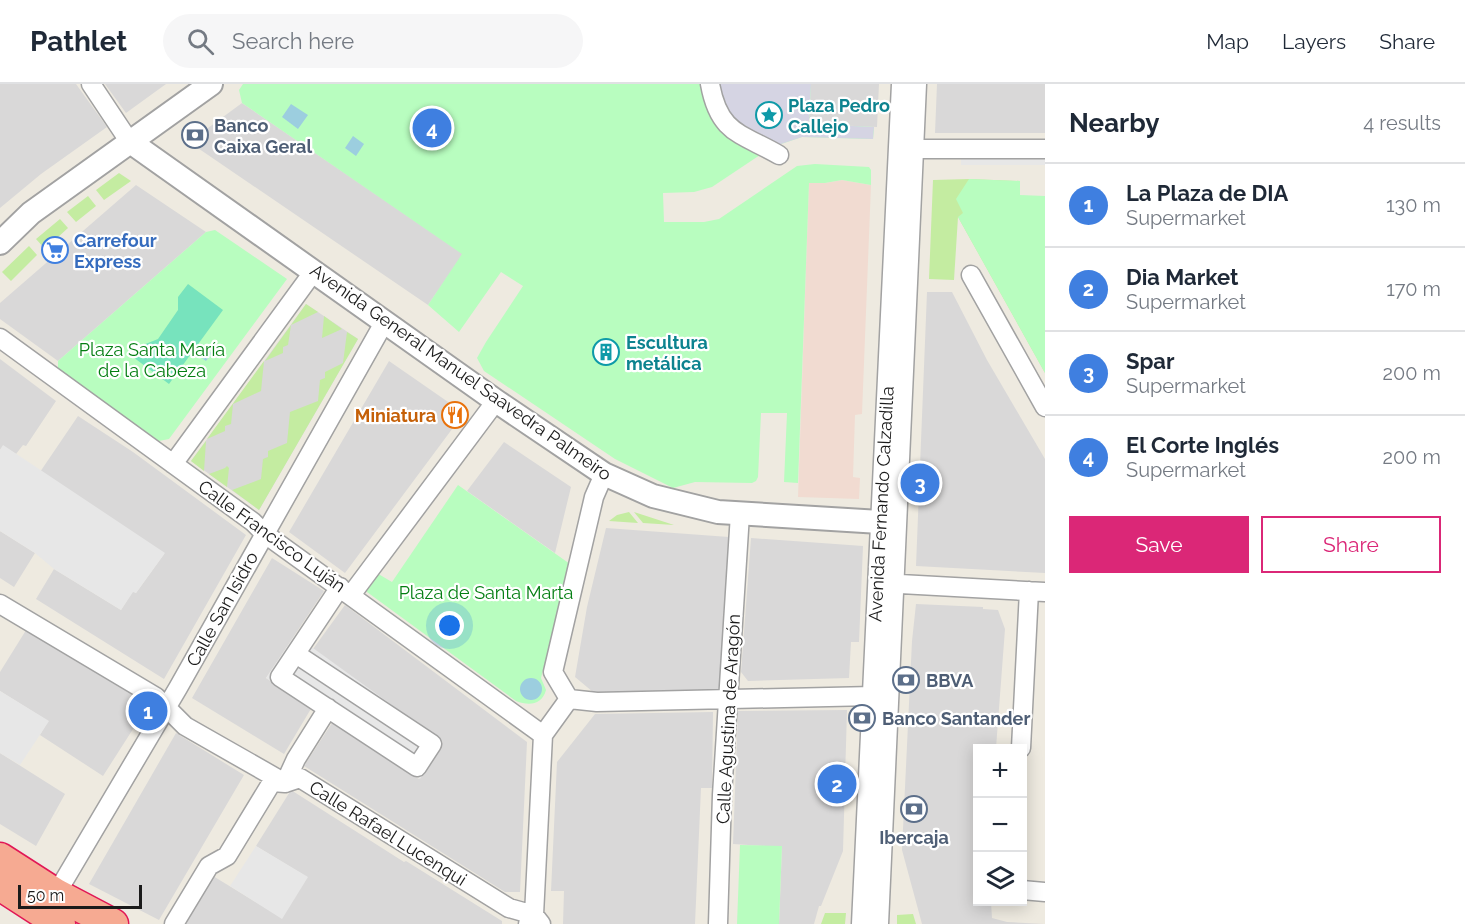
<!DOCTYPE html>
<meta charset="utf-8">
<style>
:root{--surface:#fff;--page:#f6f6f7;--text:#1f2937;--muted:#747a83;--line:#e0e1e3;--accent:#db2777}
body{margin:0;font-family:Raleway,sans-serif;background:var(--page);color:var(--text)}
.controls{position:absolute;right:18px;bottom:18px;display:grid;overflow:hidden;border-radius:0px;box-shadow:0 3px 15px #0003}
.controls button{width:54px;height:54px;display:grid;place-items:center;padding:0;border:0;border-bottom:2px solid var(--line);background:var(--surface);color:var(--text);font:30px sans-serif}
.scale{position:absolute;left:18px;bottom:15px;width:124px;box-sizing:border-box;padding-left:6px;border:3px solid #1b1b1b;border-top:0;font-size:16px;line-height:21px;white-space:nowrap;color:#1b1b1b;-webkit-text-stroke:4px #fff;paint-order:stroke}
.you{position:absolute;left:450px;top:542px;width:21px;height:21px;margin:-15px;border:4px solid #fff;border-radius:50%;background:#1a73e8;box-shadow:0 0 0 9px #1a73e833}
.badge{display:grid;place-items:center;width:39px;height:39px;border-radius:50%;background:var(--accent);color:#fff;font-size:20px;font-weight:700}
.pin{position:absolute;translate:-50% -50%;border:3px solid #fff;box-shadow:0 2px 6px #0006}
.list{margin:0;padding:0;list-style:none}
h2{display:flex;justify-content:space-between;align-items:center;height:78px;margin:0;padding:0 24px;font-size:26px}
h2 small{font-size:20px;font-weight:400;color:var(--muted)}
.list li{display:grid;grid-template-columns:39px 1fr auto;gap:18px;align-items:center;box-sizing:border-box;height:84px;padding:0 24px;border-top:2px solid var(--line)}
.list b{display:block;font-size:22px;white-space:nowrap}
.list p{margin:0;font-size:20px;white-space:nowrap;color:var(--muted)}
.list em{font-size:20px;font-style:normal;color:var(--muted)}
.actions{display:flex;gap:12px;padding:18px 24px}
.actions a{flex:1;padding:14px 0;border:2px solid var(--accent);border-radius:0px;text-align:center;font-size:21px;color:var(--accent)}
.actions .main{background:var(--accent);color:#fff}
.icon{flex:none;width:33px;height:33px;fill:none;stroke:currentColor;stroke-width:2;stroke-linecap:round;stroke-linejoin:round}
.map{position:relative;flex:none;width:1045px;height:840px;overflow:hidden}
header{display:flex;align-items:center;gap:36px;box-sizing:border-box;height:84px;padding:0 30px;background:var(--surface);border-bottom:2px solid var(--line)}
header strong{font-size:28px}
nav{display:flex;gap:33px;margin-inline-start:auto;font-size:21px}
.search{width:420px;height:54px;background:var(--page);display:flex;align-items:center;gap:15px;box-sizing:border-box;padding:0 21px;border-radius:33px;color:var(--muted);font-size:22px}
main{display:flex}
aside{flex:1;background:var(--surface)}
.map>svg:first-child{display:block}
.residential{fill:#d9d8d8}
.military{fill:#f1dbd1}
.grass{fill:#c4eca1}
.park{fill:#b8fdbf}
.pitch{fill:#77e3bd}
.parking{fill:#e7e7e7}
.plaza{fill:#d5d4e3}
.water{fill:#9ccedf}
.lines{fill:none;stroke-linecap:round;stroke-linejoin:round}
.minor-casing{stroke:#a2a2a2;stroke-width:21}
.tertiary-casing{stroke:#a2a2a2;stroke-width:26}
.trunk-casing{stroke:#e11856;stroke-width:33}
.minor{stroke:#fff;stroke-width:18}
.tertiary{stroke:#fff;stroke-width:22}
.trunk{stroke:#f6aa92;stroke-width:30}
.labels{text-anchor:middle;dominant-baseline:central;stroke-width:4.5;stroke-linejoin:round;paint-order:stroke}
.culture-label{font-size:18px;font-weight:bold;fill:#0d838f;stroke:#fff;text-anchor:start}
.service-label{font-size:18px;font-weight:bold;fill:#4e5e75;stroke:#fff;text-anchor:start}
.shop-label{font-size:18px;font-weight:bold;fill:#366cbe;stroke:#fff;text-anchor:start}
.park-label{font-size:18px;fill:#047e12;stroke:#fff}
.street-label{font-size:18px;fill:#1b1b1b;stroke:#fff}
.food-label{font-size:18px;font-weight:bold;fill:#c56008;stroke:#fff;text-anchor:end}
</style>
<header>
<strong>Pathlet</strong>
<div class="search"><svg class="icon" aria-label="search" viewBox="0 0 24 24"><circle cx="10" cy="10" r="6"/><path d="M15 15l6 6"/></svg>Search here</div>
<nav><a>Map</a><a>Layers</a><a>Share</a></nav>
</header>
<main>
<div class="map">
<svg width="1045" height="840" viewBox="0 0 1045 840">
<rect width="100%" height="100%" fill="#eeeae0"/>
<path class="residential" d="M0,0h76l31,43 -66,47 -41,34z
M105,0h61l-40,29z
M811,0h68l-2,43 -68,-3z
M937,0h108v49h-110z
M242,19l221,151 -35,51 -239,-163z
M136,101l70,47 -148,129 -58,-42v-16z
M927,208h25l35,68 58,99v114l-129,-7z
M306,220l52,35 -99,171 -68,-49z
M0,275l56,42 -30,45 -3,-1 -7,9 -13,-8 -3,4z
M389,277l75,52 -119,160 -56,-41z
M78,332l55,36 113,83 -82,144 -128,-80 18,-30 67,41 12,-19 3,2 28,-39 -124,-82z
M504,358l67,45 -16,66 -88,-62z
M606,444l123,9 -10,163 -120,-3 -24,-20 12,-70z
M0,447l35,22 -21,34 -14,-9z
M751,454l112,8 -4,96h-8l-2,36 -101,3 -7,-9z
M272,474l52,33 -58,87 46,29 -28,47 -92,-56z
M916,520l67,3v2l15,1 7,19 -9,119h-18v154h13l1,16 15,4 37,2h-122l-20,-74 10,-209z
M345,521l182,137 -7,150h-15l-201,-126 28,-43 87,56 24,-37 -130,-93z
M28,543l121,77 -46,72 -63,-41 8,-14 -48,-30v-19z
M847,626l-4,141 -22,55h-2l-5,18h-35l3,-77 -49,-3 5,-133z
M713,628l-1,76h-11l-6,136h-132l1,-33h-13l6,-129 38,-48z
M176,649l68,42 -85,145 -70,-36z
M0,669l65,41 -29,52 -36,-22z
M291,706l113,72 2,-1 96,60v3h-317l28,-48 69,42 25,-41 -51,-31z"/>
<path class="military" d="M842,96l29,5 -9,229 -7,1 -2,62 7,1 -1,21 -61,-2 11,-315 16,1z"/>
<path class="grass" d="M119,89l12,8 -27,19 -8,-10z
M969,95l51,2 -1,14 26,178 -87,-156 -4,63 -25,-1 4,-99z
M88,112l8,10 -20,16 -9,-10z
M60,135l8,9 -23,21 -9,-10z
M29,162l8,9 -26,26 -9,-9z
M306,220l12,8 -27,13z
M324,232l18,13 -20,9z
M291,241l-3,20 -5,2v6l-18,8z
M347,248l11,7 -99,171 -27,-20 29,-11 2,-20 5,-2v-6l19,-8 3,-31 28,-11 2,-21 5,-2v-6l18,-9z
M264,277l-3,30 -28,13 -2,20 -6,2v5l-18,8z
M206,357l-2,30 -13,-10z
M227,382l2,2 -2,19 -18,-13 16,-6z
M629,428l9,11 -29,-2 8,-6z
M634,428l40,13 -31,-2z
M825,829h21l-1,11h-24z
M913,830l3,10h-19v-9z"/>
<path class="park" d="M243,0h568l-2,40 65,3 -1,12 -71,-2 -21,7 -24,13 -45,30 -18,5 -31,1 1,29h40l15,-3 78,-53 18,-2 54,3 2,3v15l-29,-5 -17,3h-16l-11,300 -14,-1 3,-69h-26l-3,64 -2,4 -4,2 -57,-1 -22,6 -58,-29 -131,-88 -7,-13 9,-16 37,-56 -22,-14 -42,60 -31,-27 34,-51 -220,-151 -3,-13z
M969,95l51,2v14l25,1v177l-87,-156 5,-4 -7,-14z
M215,146l72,49 -118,160 -10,2 -101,-72v-8l148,-129z
M458,401l112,79 -29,114 5,12c-4,15 -17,16 -30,11l-149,-109 -1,-3 9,-17 17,10z
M740,761l42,1 -3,78h-42z"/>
<path class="pitch" d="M188,200l35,26 -54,74 -36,-27 10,-12 15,-6 20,-29v-13z"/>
<path class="parking" d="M961,71h84v10h-84z
M3,361l162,108 -29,40 -3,-1 -12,18 -67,-41 -19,-16 -35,-22v-81z
M295,551l148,107 -23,37 -154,-101z
M0,607l49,30 -29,44 -20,-12z
M256,762l52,31 -26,42 -52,-33z"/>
<path class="plaza" d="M717,0h94l-2,40 65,3 -1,12 -71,-2 -21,7h-7l-33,-16 -16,-17z"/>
<path class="water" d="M291,20l17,11 -10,14 -16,-12z
M353,52l11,8 -8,12 -11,-8z
M200,260l12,9 -6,8 -12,-9z
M520 605a11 11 0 1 1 22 0a11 11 0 1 1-22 0Z"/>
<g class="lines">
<defs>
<path id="minor" d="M91,0l38,57
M710,0c9,50 31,49 69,71
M914,65h131
M971,191l74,132
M0,254l253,184 12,12 278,201
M173,380l141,-193
M882,499l163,9
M351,511l145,-194
M0,520l156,93 29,29 100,57 15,-5 209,130 25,7 -6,9
M296,570l136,90 -15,23 -137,-90c20,-30 40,-60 60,-90
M569,615l28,3 276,-6
M569,615l-16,-27 41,-175 10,-23
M543,651l26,-36
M1021,664l8,-157
M1022,806l23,2
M56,810l122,-206 207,-367
M174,840l35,-58 18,-10 45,-74 13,1 11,-24 32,-51
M541,840l-7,-9 9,-180
M718,840l4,-129 18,-281
M861,840l40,-840
M879,840l38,-840"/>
<path id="tertiary" d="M129,57l367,260 108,73 49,22 65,16 162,10
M0,159l31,-30 180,-129"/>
<path id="trunk" d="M0,774l56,36 57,30
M0,801l60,39"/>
</defs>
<use href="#minor" class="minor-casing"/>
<use href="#tertiary" class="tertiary-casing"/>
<use href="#trunk" class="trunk-casing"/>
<use href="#minor" class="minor"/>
<use href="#tertiary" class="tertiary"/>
<use href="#trunk" class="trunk"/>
</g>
<defs>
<symbol id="sight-ring" viewBox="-11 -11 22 22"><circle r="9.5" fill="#fff" stroke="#0f9aa8" stroke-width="1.5"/><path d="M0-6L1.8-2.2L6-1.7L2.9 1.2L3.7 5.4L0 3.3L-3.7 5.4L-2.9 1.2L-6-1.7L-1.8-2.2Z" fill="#0f9aa8"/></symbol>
<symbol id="bank-ring" viewBox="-11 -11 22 22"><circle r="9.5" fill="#fff" stroke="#5c6f8a" stroke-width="1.5"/><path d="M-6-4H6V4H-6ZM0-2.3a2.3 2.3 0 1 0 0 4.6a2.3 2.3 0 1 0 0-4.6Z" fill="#5c6f8a"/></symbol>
<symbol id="supermarket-ring" viewBox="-11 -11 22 22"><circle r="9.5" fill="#fff" stroke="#3f7fe0" stroke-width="1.5"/><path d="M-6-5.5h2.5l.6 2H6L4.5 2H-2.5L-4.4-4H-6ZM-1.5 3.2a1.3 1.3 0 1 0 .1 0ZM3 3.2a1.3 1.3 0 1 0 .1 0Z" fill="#3f7fe0"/></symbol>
<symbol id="building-ring" viewBox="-11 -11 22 22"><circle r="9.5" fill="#fff" stroke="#0f9aa8" stroke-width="1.5"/><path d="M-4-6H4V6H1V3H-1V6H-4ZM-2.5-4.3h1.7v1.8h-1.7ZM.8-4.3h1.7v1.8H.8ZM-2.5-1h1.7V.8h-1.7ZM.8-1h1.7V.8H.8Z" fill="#0f9aa8"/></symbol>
<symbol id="restaurant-ring" viewBox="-11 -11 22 22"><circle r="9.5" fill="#fff" stroke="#e8710a" stroke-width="1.5"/><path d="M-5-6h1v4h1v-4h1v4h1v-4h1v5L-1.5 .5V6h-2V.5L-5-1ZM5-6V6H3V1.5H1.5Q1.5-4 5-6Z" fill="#e8710a"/></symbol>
</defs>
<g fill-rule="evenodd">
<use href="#sight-ring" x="754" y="16" width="30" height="30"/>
<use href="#bank-ring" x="180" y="36" width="30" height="30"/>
<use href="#supermarket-ring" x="40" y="151" width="30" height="30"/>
<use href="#building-ring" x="591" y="253" width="30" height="30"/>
<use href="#restaurant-ring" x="440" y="316" width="30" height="30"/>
<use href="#bank-ring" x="891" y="581" width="30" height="30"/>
<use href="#bank-ring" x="847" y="619" width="30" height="30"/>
<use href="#bank-ring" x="899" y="710" width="30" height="30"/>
</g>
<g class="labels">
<g class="culture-label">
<text x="788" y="21">Plaza Pedro<tspan x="788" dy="21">Callejo</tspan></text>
<text x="626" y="258">Escultura<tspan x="626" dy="21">metálica</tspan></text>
</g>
<g class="service-label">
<text x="214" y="41">Banco<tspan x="214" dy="21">Caixa Geral</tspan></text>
<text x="926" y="596">BBVA</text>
<text x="882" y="634">Banco Santander</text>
<text x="914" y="753" text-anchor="middle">Ibercaja</text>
</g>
<g class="shop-label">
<text x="74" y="156">Carrefour<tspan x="74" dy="21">Express</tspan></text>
</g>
<g class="park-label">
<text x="152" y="265">Plaza Santa María<tspan x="152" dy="21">de la Cabeza</tspan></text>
<text x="486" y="508">Plaza de Santa Marta</text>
</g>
<g class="street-label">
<text transform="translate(461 288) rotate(35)">Avenida General Manuel Saavedra Palmeiro</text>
<text transform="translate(881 420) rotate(-87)">Avenida Fernando Calzadilla</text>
<text transform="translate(272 452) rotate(36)">Calle Francisco Luján</text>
<text transform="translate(222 525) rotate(-61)">Calle San Isidro</text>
<text transform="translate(728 635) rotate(-87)">Calle Agustina de Aragón</text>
<text transform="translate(388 749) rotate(32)">Calle Rafael Lucenqui</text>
</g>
<g class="food-label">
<text x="436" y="331">Miniatura</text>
</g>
</g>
</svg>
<div class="controls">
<button>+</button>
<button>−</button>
<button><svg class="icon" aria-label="layers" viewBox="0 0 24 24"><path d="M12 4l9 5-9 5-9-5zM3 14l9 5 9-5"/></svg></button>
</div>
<div class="scale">50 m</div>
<div class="you"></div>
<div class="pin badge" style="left:148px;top:627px;background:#3f7fe0">1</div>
<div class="pin badge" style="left:837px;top:700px;background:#3f7fe0">2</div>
<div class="pin badge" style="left:920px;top:399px;background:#3f7fe0">3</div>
<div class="pin badge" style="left:432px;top:44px;background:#3f7fe0">4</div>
</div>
<aside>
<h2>Nearby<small>4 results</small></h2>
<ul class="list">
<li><span class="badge" style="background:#3f7fe0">1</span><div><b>La Plaza de DIA</b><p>Supermarket</p></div><em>130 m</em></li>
<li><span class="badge" style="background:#3f7fe0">2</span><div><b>Dia Market</b><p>Supermarket</p></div><em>170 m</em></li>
<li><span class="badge" style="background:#3f7fe0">3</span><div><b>Spar</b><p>Supermarket</p></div><em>200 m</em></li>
<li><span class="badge" style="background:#3f7fe0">4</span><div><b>El Corte Inglés</b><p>Supermarket</p></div><em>200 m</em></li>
</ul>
<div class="actions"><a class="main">Save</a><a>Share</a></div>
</aside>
</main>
